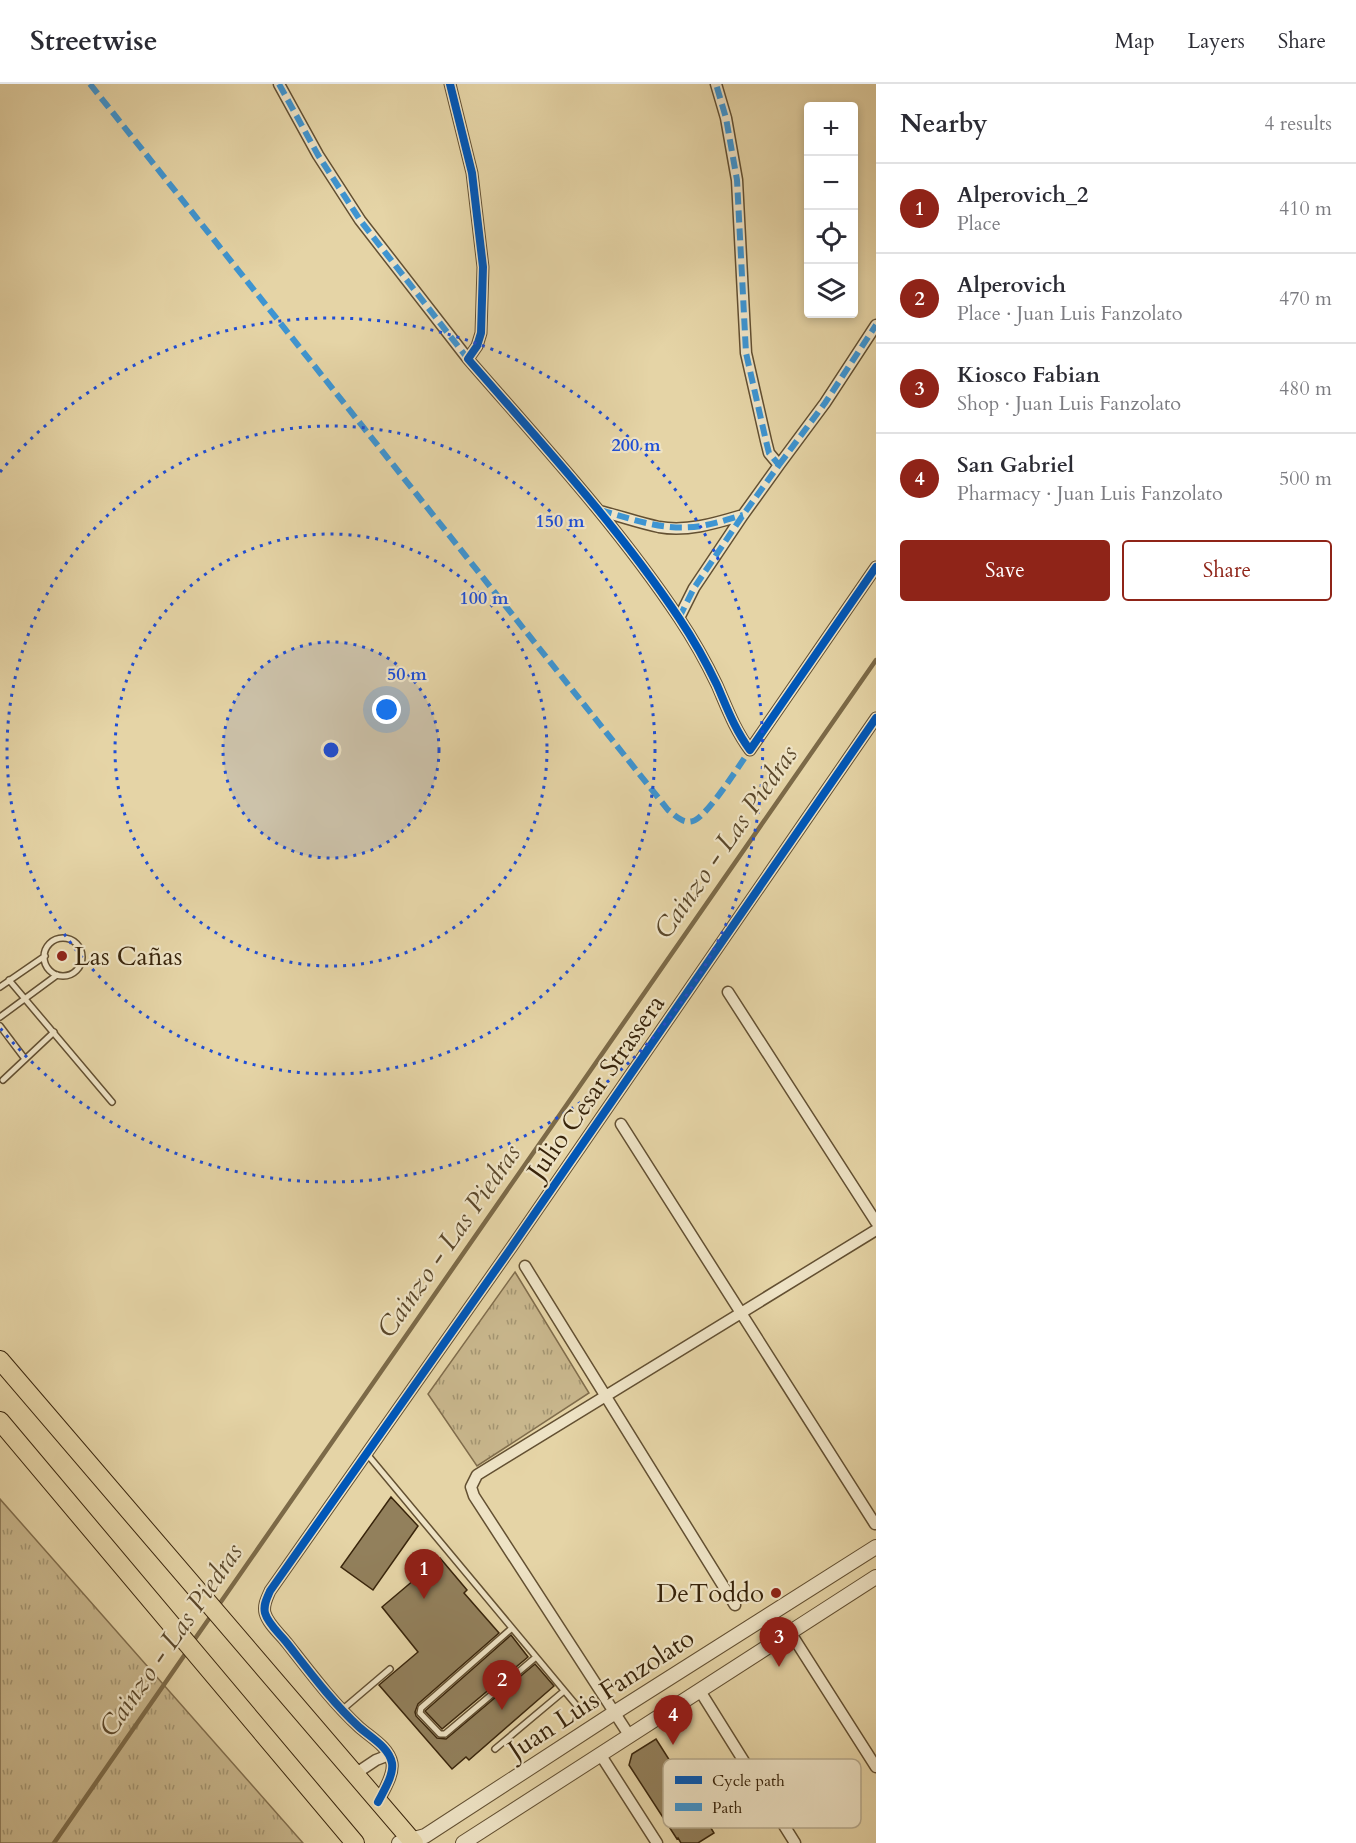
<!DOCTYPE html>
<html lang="en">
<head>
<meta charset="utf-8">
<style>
	body { margin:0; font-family:Cardo,serif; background:#f2f2f3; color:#2b2b33 }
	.controls { position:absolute; right:18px; top:18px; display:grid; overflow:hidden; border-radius:6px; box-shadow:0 3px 9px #0003 }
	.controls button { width:54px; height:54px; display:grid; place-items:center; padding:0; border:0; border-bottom:2px solid #e1e1e2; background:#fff; color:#2b2b33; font:30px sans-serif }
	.you { position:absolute; left:387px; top:626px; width:21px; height:21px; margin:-15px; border:4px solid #fff; border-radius:50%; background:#1a73e8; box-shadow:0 0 0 9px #1a73e833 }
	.badge { display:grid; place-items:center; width:39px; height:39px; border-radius:50%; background:#8f2418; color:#fff; font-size:20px; font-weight:700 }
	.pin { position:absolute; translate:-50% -50px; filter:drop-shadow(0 2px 3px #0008) }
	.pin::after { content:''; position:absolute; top:32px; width:21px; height:18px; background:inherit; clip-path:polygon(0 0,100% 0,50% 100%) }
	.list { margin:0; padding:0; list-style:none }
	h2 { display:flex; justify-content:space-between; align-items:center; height:78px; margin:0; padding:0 24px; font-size:26px }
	h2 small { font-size:20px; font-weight:400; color:#7c7c81 }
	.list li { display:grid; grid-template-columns:39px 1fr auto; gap:18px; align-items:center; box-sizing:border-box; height:90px; padding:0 24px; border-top:2px solid #e1e1e2 }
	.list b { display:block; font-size:22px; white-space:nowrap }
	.list p { margin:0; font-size:20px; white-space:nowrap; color:#7c7c81 }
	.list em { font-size:20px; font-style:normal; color:#7c7c81 }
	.actions { display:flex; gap:12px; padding:18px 24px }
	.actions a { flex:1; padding:14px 0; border:2px solid #8f2418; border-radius:6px; text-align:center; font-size:21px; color:#8f2418 }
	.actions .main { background:#8f2418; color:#fff }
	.icon { flex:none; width:33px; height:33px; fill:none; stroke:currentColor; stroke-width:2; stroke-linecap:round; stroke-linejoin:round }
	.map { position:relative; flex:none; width:876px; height:1759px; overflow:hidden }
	header { display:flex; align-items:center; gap:36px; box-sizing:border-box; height:84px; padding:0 30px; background:#fff; border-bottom:2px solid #e1e1e2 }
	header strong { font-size:28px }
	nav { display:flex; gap:33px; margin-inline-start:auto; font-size:21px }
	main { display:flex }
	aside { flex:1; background:#fff }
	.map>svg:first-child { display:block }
</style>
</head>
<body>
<header>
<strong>Streetwise</strong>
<nav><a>Map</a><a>Layers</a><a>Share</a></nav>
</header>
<main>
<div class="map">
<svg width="876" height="1759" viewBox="0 0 876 1759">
	<defs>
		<pattern id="grass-tufts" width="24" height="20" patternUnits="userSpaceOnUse" patternTransform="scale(1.5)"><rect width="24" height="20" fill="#c8b68c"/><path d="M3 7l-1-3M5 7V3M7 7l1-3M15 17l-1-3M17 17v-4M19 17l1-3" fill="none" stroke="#a39471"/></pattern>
	</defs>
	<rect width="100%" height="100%" fill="#e5d4a6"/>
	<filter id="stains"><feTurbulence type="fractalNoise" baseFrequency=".00333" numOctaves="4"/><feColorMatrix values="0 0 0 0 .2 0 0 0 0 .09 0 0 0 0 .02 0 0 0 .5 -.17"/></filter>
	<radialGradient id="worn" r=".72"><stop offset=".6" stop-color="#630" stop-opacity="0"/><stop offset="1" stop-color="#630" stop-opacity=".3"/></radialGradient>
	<!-- grass -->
	<path fill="url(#grass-tufts)" stroke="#806d4c" stroke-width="1.5" d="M 515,1188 L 589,1309 L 477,1382 L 428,1310 Z
		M 0,1415 L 303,1759 L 0,1759 Z"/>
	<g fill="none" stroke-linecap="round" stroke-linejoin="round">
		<!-- stream -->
		<path stroke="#7c6a48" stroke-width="4.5" d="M 218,1522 L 876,576
			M 192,1559 L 213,1529
			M 54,1759 L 188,1566"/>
	</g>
	<!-- building -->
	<path fill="#92805c" stroke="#38240b" stroke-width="1.5" d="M 391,1413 L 418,1442 L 373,1506 L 341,1483 Z
		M 440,1474 L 467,1506 L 464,1509 L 499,1549 L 418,1620 L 415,1628 L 416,1632 L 437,1654 L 446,1655 L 535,1580 L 554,1602 L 469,1676 L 466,1673 L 452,1685 L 379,1601 L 418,1568 L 382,1523 Z
		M 511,1551 L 528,1573 L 442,1645 L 425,1627 Z
		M 656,1655 L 675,1685 L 683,1680 L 692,1693 L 683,1698 L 714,1749 L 698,1759 L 681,1759 L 678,1754 L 677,1755 L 629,1681 L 632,1670 Z"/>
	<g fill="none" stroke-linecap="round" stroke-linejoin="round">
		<defs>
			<path id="service" d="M44 873a19 19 0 1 1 38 0a19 19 0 1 1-38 0Z
				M 9,896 L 112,1018
				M 0,903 L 45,872
				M 0,933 L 57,891
				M 0,942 L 25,975
				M 3,996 L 54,948
				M 367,1370 L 577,1622
				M 512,1544 L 421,1624 L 420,1629 L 440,1650 L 445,1650 L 536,1573
				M 343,1625 L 390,1585
				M 495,1665 L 564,1607"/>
			<path id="minor" d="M 279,0 L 318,71 L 360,136 L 468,275
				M 450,0 L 472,89 L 483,183 L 481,249 L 477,262 L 468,275 C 541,359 617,441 679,534 C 693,555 706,578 717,601 C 727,624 735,646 750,666 L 876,483
				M 779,381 L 825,319 L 876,241
				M 600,427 C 620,432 639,439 659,443 C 688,448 716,439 743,431
				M 679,534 L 694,504 L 743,431 L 779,381 L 769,369 L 766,357 L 746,269 L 737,96 L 726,34 L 716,0
				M 728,908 L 876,1138
				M 621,1040 L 875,1440
				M 525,1182 L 735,1521
				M 790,1548 L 876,1683
				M 700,1607 L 795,1759
				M 629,1651 L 474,1412 L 471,1403 L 477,1391 L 876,1146
				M 600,1670 L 657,1759
				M 355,1690 L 376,1676 L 389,1671
				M 378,1718 C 383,1708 394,1691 392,1679 C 389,1663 370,1653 359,1643 C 332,1618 309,1587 287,1559 C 280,1550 268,1540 265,1529 C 263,1521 267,1514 270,1507 L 511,1164 L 876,634"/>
			<path id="tertiary" d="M 399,1759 L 425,1752 L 614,1629 L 876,1463
				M 463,1759 L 876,1493"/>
			<path id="primary" d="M 0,1276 L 414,1759
				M 0,1337 L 355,1759"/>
		</defs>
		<!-- service casing -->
		<use href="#service" stroke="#635032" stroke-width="8"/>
		<!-- minor casing -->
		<use href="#minor" stroke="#635032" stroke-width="13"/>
		<!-- tertiary casing -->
		<use href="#tertiary" stroke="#635032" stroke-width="16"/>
		<!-- primary casing -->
		<use href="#primary" stroke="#38240b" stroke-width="20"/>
		<!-- service -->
		<use href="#service" stroke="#eee3c5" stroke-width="5"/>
		<!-- minor -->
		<use href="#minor" stroke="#eee3c5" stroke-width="10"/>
		<!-- tertiary -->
		<use href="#tertiary" stroke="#eee3c5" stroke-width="14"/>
		<!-- primary -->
		<use href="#primary" stroke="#e5d4a6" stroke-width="18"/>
		<!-- quiet -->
		<path stroke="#3e95d2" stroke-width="6" stroke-dasharray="12 6" stroke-linecap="butt" d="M 90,0 L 668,726 C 676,732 683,740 693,737 C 707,733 740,680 750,666 L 747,663
			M 279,0 L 318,71 L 360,136 L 468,275
			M 779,381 L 825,319 L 876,241
			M 600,426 C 635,436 669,449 706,441 C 718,439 731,434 743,431
			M 679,534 L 694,504 L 743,431 L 779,381 L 769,369 L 766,357 L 746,269 L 737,96 L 726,34 L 716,0"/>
		<defs>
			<path id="cycleway" d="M 450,0 L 472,89 L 483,183 L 481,249 L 477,262 L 468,275 C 541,359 617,441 679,534 C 693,555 706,578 717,601 C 727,624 735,646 750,666 L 876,483
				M 378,1718 C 383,1708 394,1691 392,1679 C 389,1663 370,1653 359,1643 C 332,1618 309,1587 287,1559 C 280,1550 268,1540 265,1529 C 263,1521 267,1514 270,1507 L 511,1164 L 876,634"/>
		</defs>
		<!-- cycleway casing -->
		<use href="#cycleway" stroke="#eee3c5" stroke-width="11"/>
		<!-- cycleway -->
		<use href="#cycleway" stroke="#0057b8" stroke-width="8"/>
	</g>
	<!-- distance rings -->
	<circle cx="331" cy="666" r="108" fill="#1d4ed8" fill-opacity=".12"/>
	<g fill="none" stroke="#1d4ed8" stroke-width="3" stroke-dasharray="3 6">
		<circle cx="331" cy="666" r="108"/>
		<circle cx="331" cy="666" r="216"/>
		<circle cx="331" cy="666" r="324"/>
		<path d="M0 388A432 432 0 1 1 0 944"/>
	</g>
	<!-- markers -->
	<g fill="#8f2418" stroke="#eee3c5" stroke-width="2">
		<circle cx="62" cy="872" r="6"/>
		<circle cx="776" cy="1509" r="6"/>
	</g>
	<g text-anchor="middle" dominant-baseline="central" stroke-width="4.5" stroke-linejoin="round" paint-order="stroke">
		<!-- poi labels -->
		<g font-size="26" fill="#38240b" stroke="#eee3c5" text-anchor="start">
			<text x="74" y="872">Las Cañas</text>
			<text x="764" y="1509" text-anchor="end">DeToddo</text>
		</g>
		<!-- street labels -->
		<g font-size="26" fill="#38240b" stroke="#eee3c5">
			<text transform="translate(596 1003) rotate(-55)">Julio Cesar Strassera</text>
			<text transform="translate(601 1610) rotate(-33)">Juan Luis Fanzolato</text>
		</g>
		<!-- water labels -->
		<g font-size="27" font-style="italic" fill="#5a472a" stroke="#eee3c5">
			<text transform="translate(726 758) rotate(-55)">Cainzo - Las Piedras</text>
			<text transform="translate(449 1157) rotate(-55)">Cainzo - Las Piedras</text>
			<text transform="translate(171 1556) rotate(-55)">Cainzo - Las Piedras</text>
		</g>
	</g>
	<!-- legend -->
	<rect x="663" y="1675" width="198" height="69" rx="9" fill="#eee3c5" stroke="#b7aa8d" stroke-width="1.5"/>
	<rect x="675" y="1692" width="27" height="8" fill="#0057b8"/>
	<rect x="675" y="1719" width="27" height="8" fill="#3e95d2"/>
	<g font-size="16" fill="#38240b">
		<text x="712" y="1702">Cycle path</text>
		<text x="712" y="1729">Path</text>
	</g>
	<circle cx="331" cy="666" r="9" fill="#1d4ed8" stroke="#eee3c5" stroke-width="3"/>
	<g font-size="18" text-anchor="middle" font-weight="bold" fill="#1d4ed8" stroke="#eee3c5" stroke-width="4.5" stroke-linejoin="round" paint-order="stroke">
		<text x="636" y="367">200 m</text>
		<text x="560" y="443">150 m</text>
		<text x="484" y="520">100 m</text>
		<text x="407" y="596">50 m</text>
	</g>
	<rect width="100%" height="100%" filter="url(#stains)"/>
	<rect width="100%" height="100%" fill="url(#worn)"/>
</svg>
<div class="controls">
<button>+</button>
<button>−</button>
<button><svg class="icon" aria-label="locate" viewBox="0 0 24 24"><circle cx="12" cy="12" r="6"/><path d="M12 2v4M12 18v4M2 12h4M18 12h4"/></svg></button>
<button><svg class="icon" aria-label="layers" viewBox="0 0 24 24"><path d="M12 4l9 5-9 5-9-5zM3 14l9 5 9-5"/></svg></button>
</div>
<div class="you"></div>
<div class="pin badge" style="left:424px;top:1515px">1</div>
<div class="pin badge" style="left:502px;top:1626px">2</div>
<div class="pin badge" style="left:779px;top:1583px">3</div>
<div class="pin badge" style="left:673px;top:1661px">4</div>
</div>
<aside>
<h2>Nearby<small>4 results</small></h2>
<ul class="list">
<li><span class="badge">1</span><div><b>Alperovich_2</b><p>Place</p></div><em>410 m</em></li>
<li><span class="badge">2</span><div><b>Alperovich</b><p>Place · Juan Luis Fanzolato</p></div><em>470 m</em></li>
<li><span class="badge">3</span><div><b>Kiosco Fabian</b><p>Shop · Juan Luis Fanzolato</p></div><em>480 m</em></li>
<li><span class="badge">4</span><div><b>San Gabriel</b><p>Pharmacy · Juan Luis Fanzolato</p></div><em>500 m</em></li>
</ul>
<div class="actions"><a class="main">Save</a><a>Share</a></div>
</aside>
</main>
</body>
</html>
